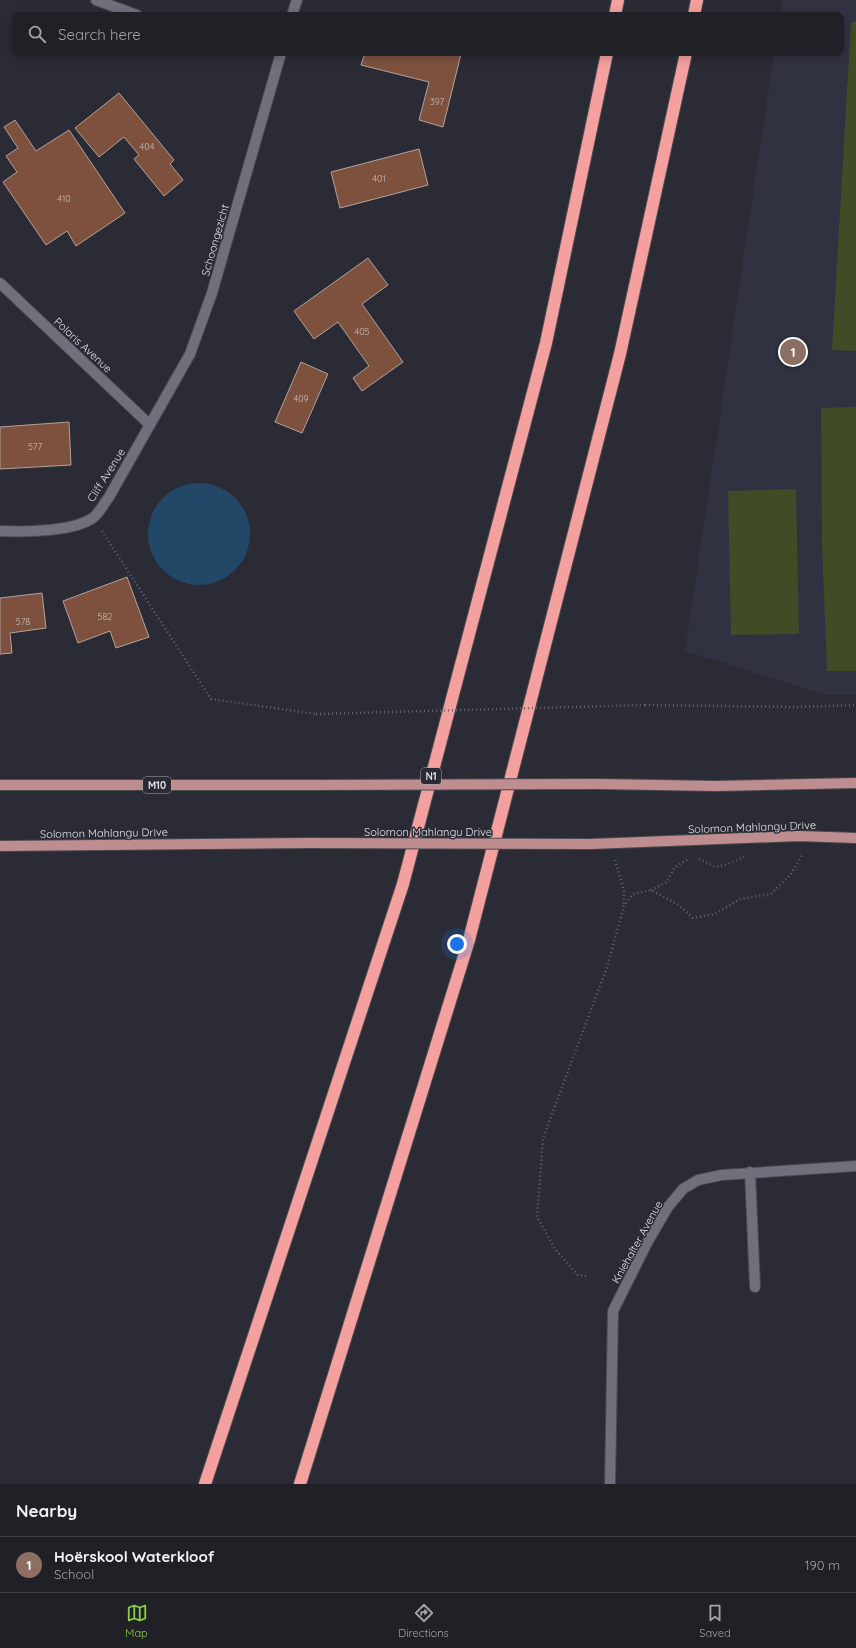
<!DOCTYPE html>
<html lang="en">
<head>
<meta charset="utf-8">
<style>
	body { margin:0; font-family:Quicksand,sans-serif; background:#28282f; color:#f1f3f6 }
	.you { position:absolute; left:457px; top:944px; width:14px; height:14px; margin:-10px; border:3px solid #fff; border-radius:50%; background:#1a73e8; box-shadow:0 0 0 6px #1a73e833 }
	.badge { display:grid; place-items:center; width:26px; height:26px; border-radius:50%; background:#8ace47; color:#fff; font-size:13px; font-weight:700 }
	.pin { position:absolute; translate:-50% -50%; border:2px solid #fff; box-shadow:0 1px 4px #0006 }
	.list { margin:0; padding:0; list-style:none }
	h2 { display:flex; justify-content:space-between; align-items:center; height:52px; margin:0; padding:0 16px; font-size:17px }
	h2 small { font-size:13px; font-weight:400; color:#a2a3a7 }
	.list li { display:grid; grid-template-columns:26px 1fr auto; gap:12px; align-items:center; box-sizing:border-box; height:56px; padding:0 16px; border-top:1px solid #3d3e44 }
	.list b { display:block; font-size:15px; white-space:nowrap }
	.list p { margin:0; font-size:13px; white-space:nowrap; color:#a2a3a7 }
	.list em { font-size:13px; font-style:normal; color:#a2a3a7 }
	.icon { flex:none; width:22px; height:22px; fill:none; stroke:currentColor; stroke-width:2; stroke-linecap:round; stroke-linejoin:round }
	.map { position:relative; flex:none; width:856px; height:1484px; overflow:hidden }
	.search { position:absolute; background:#202027; box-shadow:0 2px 10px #0003; left:12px; right:12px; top:12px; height:44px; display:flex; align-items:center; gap:10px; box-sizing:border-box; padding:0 14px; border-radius:8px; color:#a2a3a7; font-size:15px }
	.sheet { height:108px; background:#202027 }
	nav { display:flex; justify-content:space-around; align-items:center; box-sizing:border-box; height:56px; border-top:1px solid #3d3e44; background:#202027; font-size:11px; color:#a2a3a7 }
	nav a { display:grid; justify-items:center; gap:2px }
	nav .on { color:#8ace47 }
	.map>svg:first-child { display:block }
</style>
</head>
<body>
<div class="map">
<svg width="856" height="1484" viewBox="0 0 856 1484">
	<rect width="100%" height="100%" fill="#2a2b34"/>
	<!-- built -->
	<path fill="#313241" d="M 782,0 L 856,0 L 856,695 L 826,695 L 685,651 L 774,53 L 841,53 L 841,15 L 780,15 Z"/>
	<!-- green -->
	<path fill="#414b25" d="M 851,22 L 856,22 L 856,351 L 832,350 Z
		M 856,407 L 856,671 L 827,671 L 822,544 L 821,408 Z
		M 796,489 L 799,634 L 731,635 L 728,491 Z"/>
	<!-- water -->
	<path fill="#224767" d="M148 534a51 51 0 1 1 102 0a51 51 0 1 1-102 0Z"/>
	<!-- building -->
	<path fill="#7e513e" stroke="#b1a49f" d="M 365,53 L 461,54 L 443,127 L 419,120 L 429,82 L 361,65 Z
		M 119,93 L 174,160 L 170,164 L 183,180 L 164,196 L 134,159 L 139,155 L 124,137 L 99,157 L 75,128 Z
		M 15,120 L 36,151 L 69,130 L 125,213 L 76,246 L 67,231 L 46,245 L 3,182 L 17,172 L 6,156 L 18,148 L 4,127 Z
		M 419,149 L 428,185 L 340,208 L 331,172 Z
		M 368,258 L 388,285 L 362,304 L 403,362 L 362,391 L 353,378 L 369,366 L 338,322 L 314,339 L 294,311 Z
		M 301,362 L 328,374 L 302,433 L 275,422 Z
		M 69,422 L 71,465 L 0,469 L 0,427 Z
		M 127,577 L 149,637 L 116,648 L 110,631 L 78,643 L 63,601 Z
		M 42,593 L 46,628 L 10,633 L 12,653 L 0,654 L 0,598 Z"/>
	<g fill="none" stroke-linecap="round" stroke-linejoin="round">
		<defs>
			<path id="minor" d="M 96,0 L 137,15
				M 292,15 L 297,0
				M 0,283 L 150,425
				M 0,531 C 24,532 75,532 94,517 C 100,512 104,503 109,497 L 190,354 L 212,293 L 281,53
				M 750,1172 L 755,1287
				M 610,1484 L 613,1311 L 647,1243 L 668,1207 L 683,1189 L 698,1180 L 722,1175 L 856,1166"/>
			<path id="major" d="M 598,784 L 716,786 L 856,783
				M 0,785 L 315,785
				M 591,844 L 799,836 L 856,838
				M 0,846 L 311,843"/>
			<path id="highway" d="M 615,15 L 618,0
				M 694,15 L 697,0
				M 205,1484 L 403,884 L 546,343 L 607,53
				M 300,1484 L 469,940 L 620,354 L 686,53"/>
		</defs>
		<!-- minor casing -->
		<use href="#minor" stroke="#494950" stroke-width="12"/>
		<!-- major casing -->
		<use href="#major" stroke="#494950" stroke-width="12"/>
		<!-- highway casing -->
		<use href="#highway" stroke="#494950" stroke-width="14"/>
		<!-- path -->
		<path stroke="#63636b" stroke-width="2.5" stroke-dasharray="1 3" stroke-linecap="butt" d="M 102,531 L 211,699 L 316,714
			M 645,705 L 797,707 L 856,705
			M 699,859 L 716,867 L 728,864 L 744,857
			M 615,860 L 624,891 L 624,905
			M 651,890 L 667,882 L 674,868 L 688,859
			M 586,1276 L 578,1275 L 555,1249 L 537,1217 L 543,1138 L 607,967 L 624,906 L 633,894 L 651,890 L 677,904 L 693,918 L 715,914 L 740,899 L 771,894 L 791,874 L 802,855"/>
		<!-- minor -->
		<use href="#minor" stroke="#6f707b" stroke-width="10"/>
		<!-- major -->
		<use href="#major" stroke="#be8d90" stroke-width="10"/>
		<!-- highway -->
		<use href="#highway" stroke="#f3a09e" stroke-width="12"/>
		<defs>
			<path id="major-bridge" d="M 315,785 L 598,784
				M 311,843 L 591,844"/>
		</defs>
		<!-- major-bridge casing -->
		<use href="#major-bridge" stroke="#494950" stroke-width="12" stroke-linecap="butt"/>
		<!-- path-bridge -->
		<path stroke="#63636b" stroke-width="2.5" stroke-dasharray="1 3" stroke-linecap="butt" d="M 316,714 L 645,705"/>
		<!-- major-bridge -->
		<use href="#major-bridge" stroke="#be8d90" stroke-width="10"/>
	</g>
	<g text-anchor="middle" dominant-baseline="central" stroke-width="3" stroke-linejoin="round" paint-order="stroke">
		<!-- number labels -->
		<g font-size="9" fill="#c8bdbd">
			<text x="437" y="101">397</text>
			<text x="147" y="146">404</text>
			<text x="379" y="178">401</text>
			<text x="64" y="198">410</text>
			<text x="362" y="331">405</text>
			<text x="301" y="398">409</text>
			<text x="35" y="446">577</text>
			<text x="105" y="616">582</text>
			<text x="23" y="621">578</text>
		</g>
		<!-- shield labels -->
		<g fill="#2a2b34" stroke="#aaaab1" stroke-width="1">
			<rect x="421" y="768" width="20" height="16" rx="3"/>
			<rect x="143" y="777" width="28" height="16" rx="3"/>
		</g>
		<g font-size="10" font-weight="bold" fill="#e1e1e7">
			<text x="431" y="776">N1</text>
			<text x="157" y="785">M10</text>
		</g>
		<!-- street labels -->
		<g font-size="11" fill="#e1e1e7" stroke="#2a2b34">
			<text transform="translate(215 240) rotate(-74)">Schoongezicht</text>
			<text transform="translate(83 345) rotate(43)">Polaris Avenue</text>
			<text transform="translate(106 475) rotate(-58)">Cliff Avenue</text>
			<text transform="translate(752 827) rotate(-2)">Solomon Mahlangu Drive</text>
			<text x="428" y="832">Solomon Mahlangu Drive</text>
			<text transform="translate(104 833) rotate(-1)">Solomon Mahlangu Drive</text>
			<text transform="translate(637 1242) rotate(-61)">Kniehalter Avenue</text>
		</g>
	</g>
</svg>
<div class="you"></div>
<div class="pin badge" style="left:793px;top:352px;background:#8d6e63">1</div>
<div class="search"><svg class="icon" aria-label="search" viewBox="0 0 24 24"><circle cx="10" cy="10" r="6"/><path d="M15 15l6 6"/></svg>Search here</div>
</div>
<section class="sheet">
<h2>Nearby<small></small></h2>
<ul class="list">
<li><span class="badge" style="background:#8d6e63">1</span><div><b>Hoërskool Waterkloof</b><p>School</p></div><em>190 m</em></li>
</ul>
</section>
<nav>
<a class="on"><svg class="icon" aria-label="map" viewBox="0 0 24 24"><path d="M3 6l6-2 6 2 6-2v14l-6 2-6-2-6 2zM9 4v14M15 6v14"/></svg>Map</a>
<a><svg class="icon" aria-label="directions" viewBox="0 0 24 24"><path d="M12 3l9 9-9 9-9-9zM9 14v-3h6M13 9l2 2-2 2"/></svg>Directions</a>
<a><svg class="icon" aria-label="saved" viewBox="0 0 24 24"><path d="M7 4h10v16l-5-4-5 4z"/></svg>Saved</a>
</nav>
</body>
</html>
